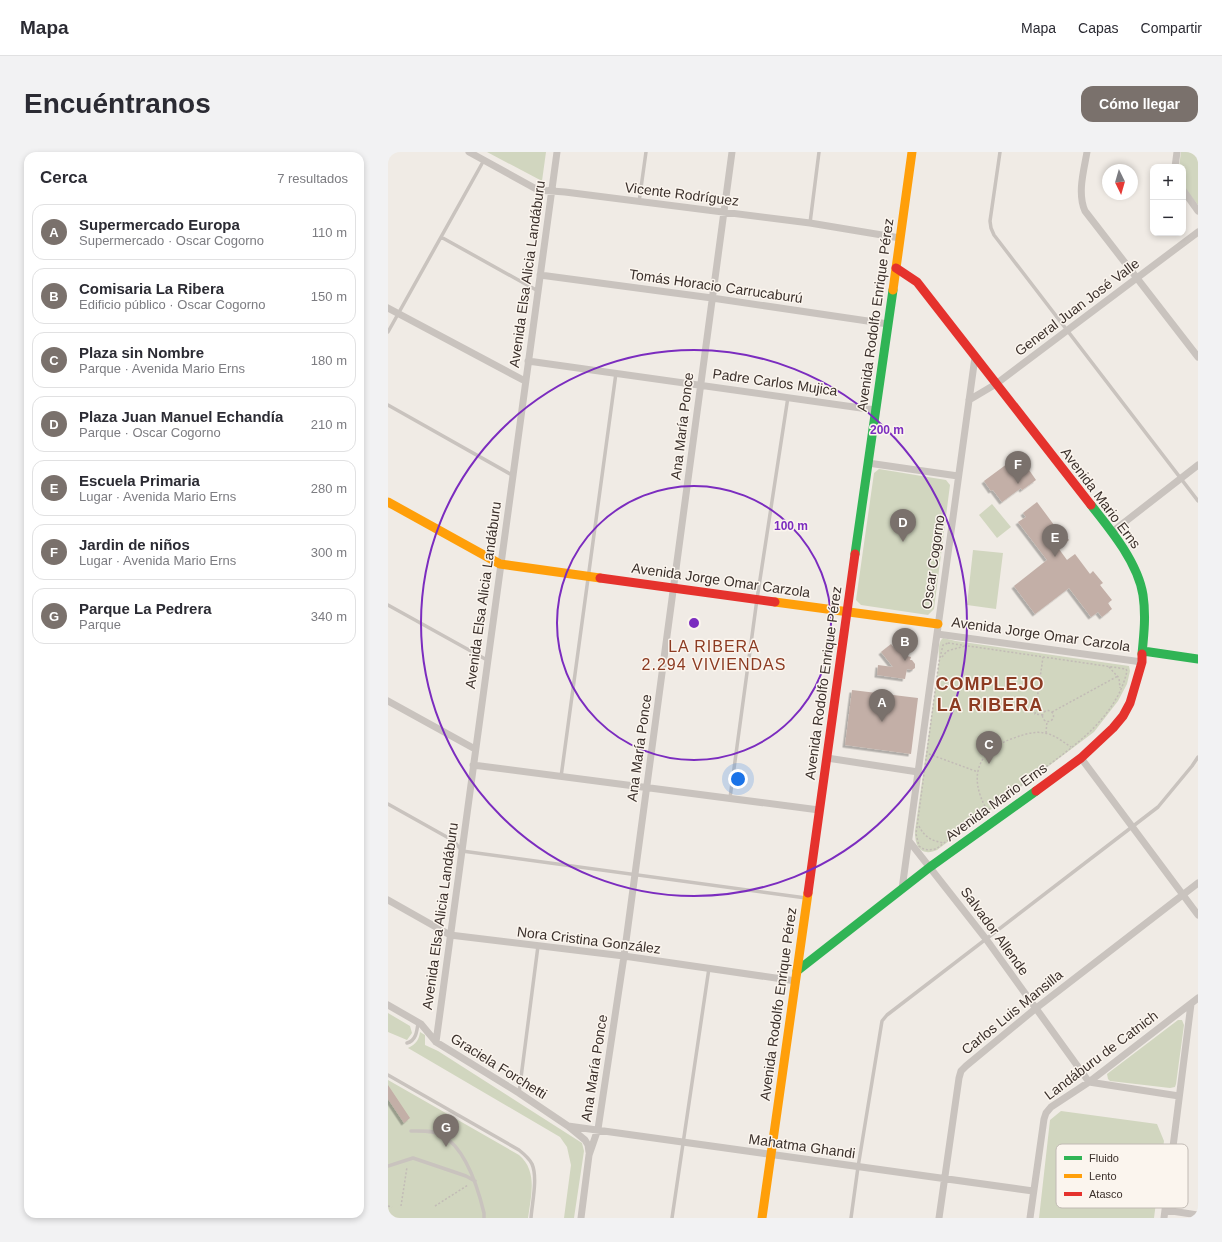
<!DOCTYPE html>
<html lang="es">
<head>
<meta charset="utf-8">
<style>
	body { margin:0; font-family:Arial,sans-serif; background:#f2f2f3; color:#2b2b33 }
	.controls { position:absolute; right:12px; top:12px; display:grid; overflow:hidden; border-radius:8px; box-shadow:0 2px 6px #0003 }
	.controls button { width:36px; height:36px; display:grid; place-items:center; padding:0; border:0; border-bottom:1px solid #e1e1e2; background:#fff; color:#2b2b33; font:20px sans-serif }
	.compass { position:absolute; left:714px; top:12px; width:36px; height:36px; border-radius:50%; background:#fff; box-shadow:0 2px 6px #0003; rotate:175deg }
	.you { position:absolute; left:350px; top:627px; width:14px; height:14px; margin:-10px; border:3px solid #fff; border-radius:50%; background:#1a73e8; box-shadow:0 0 0 6px #1a73e833 }
	.badge { display:grid; place-items:center; width:26px; height:26px; border-radius:50%; background:#7a716c; color:#fff; font-size:13px; font-weight:700 }
	.pin { position:absolute; translate:-50% -33px; filter:drop-shadow(0 1px 2px #0008) }
	.pin::after { content:''; position:absolute; top:21px; width:14px; height:12px; background:inherit; clip-path:polygon(0 0,100% 0,50% 100%) }
	.list { margin:0; padding:0; list-style:none }
	h2 { display:flex; justify-content:space-between; align-items:center; height:52px; margin:0; padding:0 16px; font-size:17px }
	h2 small { font-size:13px; font-weight:400; color:#7c7c81 }
	.list li { display:grid; grid-template-columns:26px 1fr auto; gap:12px; align-items:center; box-sizing:border-box; height:56px; margin:0 8px 8px; padding:0 8px; border:1px solid #e1e1e2; border-radius:12px }
	.list b { display:block; font-size:15px; white-space:nowrap }
	.list p { margin:0; font-size:13px; white-space:nowrap; color:#7c7c81 }
	.list em { font-size:13px; font-style:normal; color:#7c7c81 }
	.map { position:relative; flex:none; width:810px; height:1066px; overflow:hidden; border-radius:12px }
	header { display:flex; align-items:center; gap:24px; box-sizing:border-box; height:56px; padding:0 20px; background:#fff; border-bottom:1px solid #e1e1e2 }
	header strong { font-size:19px }
	nav { display:flex; gap:22px; margin-inline-start:auto; font-size:14px }
	.intro { display:flex; align-items:center; justify-content:space-between; box-sizing:border-box; height:96px; padding:0 24px }
	h1 { margin:0; font-size:28px }
	.button { padding:10px 18px; border-radius:12px; background:#7a716c; color:#fff; font-size:14px; font-weight:700 }
	main { display:flex; gap:24px; padding:0 24px }
	aside { flex:1; background:#fff; border-radius:12px; box-shadow:0 2px 6px #0003 }
	.map>svg:first-child { display:block }
</style>
</head>
<body>
<header>
<strong>Mapa</strong>
<nav><a>Mapa</a><a>Capas</a><a>Compartir</a></nav>
</header>
<div class="intro"><h1>Encuéntranos</h1><a class="button">Cómo llegar</a></div>
<main>
<aside>
<h2>Cerca<small>7 resultados</small></h2>
<ul class="list">
<li><span class="badge">A</span><div><b>Supermercado Europa</b><p>Supermercado · Oscar Cogorno</p></div><em>110 m</em></li>
<li><span class="badge">B</span><div><b>Comisaria La Ribera</b><p>Edificio público · Oscar Cogorno</p></div><em>150 m</em></li>
<li><span class="badge">C</span><div><b>Plaza sin Nombre</b><p>Parque · Avenida Mario Erns</p></div><em>180 m</em></li>
<li><span class="badge">D</span><div><b>Plaza Juan Manuel Echandía</b><p>Parque · Oscar Cogorno</p></div><em>210 m</em></li>
<li><span class="badge">E</span><div><b>Escuela Primaria</b><p>Lugar · Avenida Mario Erns</p></div><em>280 m</em></li>
<li><span class="badge">F</span><div><b>Jardin de niños</b><p>Lugar · Avenida Mario Erns</p></div><em>300 m</em></li>
<li><span class="badge">G</span><div><b>Parque La Pedrera</b><p>Parque</p></div><em>340 m</em></li>
</ul>
</aside>
<div class="map">
<svg width="810" height="1066" viewBox="0 0 810 1066">
	<defs>
		<filter id="shadow"><feDropShadow dx="-2.5" dy="2.5" stdDeviation="0" flood-color="#0004"/></filter>
	</defs>
	<rect width="100%" height="100%" fill="#f0ebe5"/>
	<!-- green -->
	<path fill="#d1d6bf" d="M 99,0 L 158,0 L 154,29 Z
		M 793,0 L 810,0 L 810,53 L 795,34 L 795,15 L 791,15 Z
		M 491,317 L 558,328 L 562,333 L 546,457 L 540,463 L 473,453 L 468,448 L 486,321 Z
		M 604,352 L 623,375 L 609,386 L 591,363 Z
		M 585,398 L 615,401 L 608,457 L 579,453 Z
		M 555,486 L 568,489 L 741,514 L 742,519 L 739,532 L 730,549 L 706,580 L 549,698 C 546,699 541,701 539,700 C 528,699 527,687 527,679 L 551,510 C 551,502 549,491 555,486 Z
		M 0,861 L 22,874 L 24,881 L 19,888 L 0,880 Z
		M 790,868 L 794,868 L 796,873 L 788,932 L 787,935 L 782,936 L 722,929 L 720,927 L 719,922 Z
		M 32,880 L 37,883 L 37,893 L 50,899 L 194,991 L 196,999 L 186,1066 L 176,1066 L 183,1013 L 179,995 L 172,985 L 20,896 C 28,892 31,888 32,880 Z
		M 0,928 L 131,1003 C 150,1019 143,1044 140,1066 L 0,1066 Z
		M 673,959 L 769,972 L 776,989 L 766,1066 L 651,1066 L 662,968 Z"/>
	<!-- building -->
	<path fill="#c3afa7" filter="url(#shadow)" d="M 623,309 L 632,320 L 639,315 L 648,328 L 634,338 L 633,336 L 614,350 L 605,338 L 603,339 L 596,329 Z
		M 649,350 L 669,377 L 671,375 L 681,388 L 671,397 L 679,408 L 687,402 L 702,422 L 705,419 L 715,431 L 712,433 L 724,448 L 720,451 L 724,457 L 714,465 L 710,460 L 703,465 L 681,436 L 647,462 L 626,434 L 659,408 L 630,370 L 638,365 L 635,361 Z
		M 503,492 L 508,498 L 517,499 L 519,504 L 523,505 L 522,508 L 524,508 L 527,512 L 527,516 L 524,518 L 519,517 L 517,527 L 489,523 L 490,513 L 505,515 L 493,500 Z
		M 464,538 L 530,546 L 523,602 L 457,593 Z
		M 0,933 L 22,966 L 16,971 L 0,947 Z"/>
	<g fill="none" stroke-linecap="round" stroke-linejoin="round">
		<!-- path -->
		<path stroke="#c2bbb6" stroke-width="1.5" stroke-dasharray="2 2" stroke-linecap="butt" d="M 560,491 L 738,517 L 739,519 C 727,572 674,602 633,633 C 605,654 576,676 548,697 C 541,698 537,699 531,694 L 528,682 L 551,510 L 555,493 Z
			M 554,505 L 559,499 L 577,494
			M 721,515 L 731,526 L 732,536
			M654.5 564a5.5 5.5 0 1 1 11 0a5.5 5.5 0 1 1-11 0Z
			M 664,560 L 730,524
			M 655,563 L 647,562 L 655,505
			M 658,581 L 659,569
			M 541,602 L 590,620
			M 599,658 C 579,623 590,597 629,585 C 637,582 648,579 656,581 C 666,582 675,590 683,595
			M 531,674 C 536,685 544,689 556,691
			M 0,1054 L 4,1055
			M 13,1054 L 19,1015
			M 47,1054 L 80,1033"/>
		<!-- lane -->
		<path stroke="#c9c3be" stroke-width="3.5" d="M 612,0 L 602,69 L 603,76 L 606,83 L 810,349
			M 251,50 L 258,0
			M 422,71 L 431,0
			M 53,85 L 150,139
			M 0,180 L 96,8
			M 0,253 L 124,323
			M 0,453 L 99,508
			M 173,625 L 228,221
			M 342,646 L 369,447 L 400,245
			M 0,652 L 66,689 L 74,699 L 418,746
			M 19,891 C 28,889 29,879 30,871
			M 0,923 L 131,998 C 136,1002 141,1006 144,1012 C 150,1026 144,1051 143,1066
			M 131,941 L 150,794
			M 23,979 C 33,979 45,978 54,983 C 78,997 90,1036 96,1061 L 96,1066
			M 0,1014 L 25,1006 L 78,1024 L 87,1029
			M 284,1066 L 321,816
			M 463,1066 L 470,1015 L 494,869 L 499,863 L 770,655 L 804,614 L 810,605"/>
		<!-- street -->
		<path stroke="#c9c3be" stroke-width="7" d="M 81,0 L 150,38 L 177,40 L 422,71 L 512,86
			M 699,0 C 696,18 689,41 697,59 L 810,205
			M 0,1 L 1,0
			M 787,15 L 789,0
			M 795,38 L 810,59
			M 152,123 L 324,146 L 500,172
			M 0,156 L 137,229
			M 140,209 L 487,258
			M 581,248 L 608,232 L 810,80
			M 480,311 L 570,324
			M 724,380 L 810,313
			M 549,482 L 754,510
			M 0,549 L 87,597
			M 439,606 L 530,620
			M 693,606 L 810,763
			M 85,613 L 431,658
			M 521,689 L 598,787 L 701,930 L 791,944
			M 514,737 L 587,205
			M 0,748 L 62,783 L 236,804 L 408,829
			M 0,853 L 33,872 L 48,890 L 131,941 L 180,974 L 197,988 L 200,993 L 201,1000
			M 48,890 L 169,0
			M 180,974 L 645,1039
			M 777,1058 L 810,1063
			M 193,1066 L 201,1003 L 210,977 L 236,804 L 344,0
			M 551,1066 L 571,926 L 573,919 L 578,914 L 647,857 L 810,731
			M 642,1066 L 656,967 L 658,961 L 663,955 L 701,930 L 810,846
			M 776,1066 L 803,852"/>
		<!-- fast -->
		<path stroke="#30b455" stroke-width="9" d="M 703,353 C 723,378 750,411 755,443 C 758,463 756,482 754,502
			M 467,402 L 505,138
			M 755,499 L 810,507
			M 409,819 L 542,715 L 648,639"/>
		<!-- slow -->
		<path stroke="#ff9f0a" stroke-width="9" d="M 505,138 L 524,0
			M 0,350 L 112,412 L 212,426
			M 387,450 L 550,472
			M 374,1066 L 420,741"/>
		<!-- jam -->
		<path stroke="#e5322d" stroke-width="9" d="M 508,116 L 529,130 L 703,353
			M 212,426 L 387,450
			M 648,639 L 693,606 L 725,576 L 735,564 L 742,551 L 754,510 L 754,502
			M 420,741 L 467,402"/>
	</g>
	<!-- distance rings -->
	<g fill="none" stroke="#7b2cbf" stroke-width="2">
		<circle cx="306" cy="471" r="137"/>
		<circle cx="306" cy="471" r="273"/>
	</g>
	<g text-anchor="middle" dominant-baseline="central" stroke-width="3" stroke-linejoin="round" paint-order="stroke">
		<!-- street labels -->
		<g font-size="14" fill="#3b302b" stroke="#fbf5ee">
			<text transform="translate(294 42) rotate(7)">Vicente Rodríguez</text>
			<text transform="translate(139 122) rotate(-82)">Avenida Elsa Alicia Landáburu</text>
			<text transform="translate(328 134) rotate(8)">Tomás Horacio Carrucaburú</text>
			<text transform="translate(689 155) rotate(-37)">General Juan José Valle</text>
			<text transform="translate(487 163) rotate(-82)">Avenida Rodolfo Enrique Pérez</text>
			<text transform="translate(387 230) rotate(8)">Padre Carlos Mujica</text>
			<text transform="translate(294 274) rotate(-83)">Ana María Ponce</text>
			<text transform="translate(713 346) rotate(53)">Avenida Mario Erns</text>
			<text transform="translate(545 410) rotate(-82)">Oscar Cogorno</text>
			<text transform="translate(333 428) rotate(8)">Avenida Jorge Omar Carzola</text>
			<text transform="translate(95 443) rotate(-82)">Avenida Elsa Alicia Landáburu</text>
			<text transform="translate(653 482) rotate(8)">Avenida Jorge Omar Carzola</text>
			<text transform="translate(435 531) rotate(-82)">Avenida Rodolfo Enrique Pérez</text>
			<text transform="translate(251 596) rotate(-82)">Ana María Ponce</text>
			<text transform="translate(608 650) rotate(-36)">Avenida Mario Erns</text>
			<text transform="translate(52 764) rotate(-82)">Avenida Elsa Alicia Landáburu</text>
			<text transform="translate(607 779) rotate(54)">Salvador Allende</text>
			<text transform="translate(201 788) rotate(7)">Nora Cristina González</text>
			<text transform="translate(390 852) rotate(-82)">Avenida Rodolfo Enrique Pérez</text>
			<text transform="translate(624 860) rotate(-39)">Carlos Luis Mansilla</text>
			<text transform="translate(713 903) rotate(-37)">Landáburu de Catnich</text>
			<text transform="translate(111 914) rotate(32)">Graciela Forchetti</text>
			<text transform="translate(206 916) rotate(-81)">Ana María Ponce</text>
			<text transform="translate(414 994) rotate(8)">Mahatma Ghandi</text>
		</g>
		<!-- quarter labels -->
		<g font-size="16" letter-spacing="1" fill="#8c3b22" stroke="#fbf5ee">
			<text x="326" y="494">LA RIBERA<tspan x="326" dy="18">2.294 VIVIENDAS</tspan></text>
		</g>
		<!-- district labels -->
		<g font-size="18" font-weight="bold" letter-spacing="1" fill="#8c3b22" stroke="#fbf5ee">
			<text x="602" y="532">COMPLEJO<tspan x="602" dy="21">LA RIBERA</tspan></text>
		</g>
	</g>
	<!-- legend -->
	<rect x="668" y="992" width="132" height="64" rx="6" fill="#fbf5ee" stroke="#c1bab4" stroke-width="1"/>
	<rect x="676" y="1004" width="18" height="4" fill="#30b455"/>
	<rect x="676" y="1022" width="18" height="4" fill="#ff9f0a"/>
	<rect x="676" y="1040" width="18" height="4" fill="#e5322d"/>
	<g font-size="11" fill="#3b302b">
		<text x="701" y="1010">Fluido</text>
		<text x="701" y="1028">Lento</text>
		<text x="701" y="1046">Atasco</text>
	</g>
	<circle cx="306" cy="471" r="6" fill="#7b2cbf" stroke="#fbf5ee" stroke-width="2"/>
	<g font-size="12" text-anchor="middle" font-weight="bold" fill="#7b2cbf" stroke="#fbf5ee" stroke-width="3" stroke-linejoin="round" paint-order="stroke">
		<text x="499" y="282">200 m</text>
		<text x="403" y="378">100 m</text>
	</g>
</svg>
<div class="controls">
<button>+</button>
<button>−</button>
</div>
<svg class="compass" viewBox="-18 -18 36 36"><path d="M0-13l5 13h-10z" fill="#e53935"/><path d="M0 13l5-13h-10z" fill="#7c7c81"/></svg>
<div class="you"></div>
<div class="pin badge" style="left:494px;top:570px">A</div>
<div class="pin badge" style="left:517px;top:509px">B</div>
<div class="pin badge" style="left:601px;top:612px">C</div>
<div class="pin badge" style="left:515px;top:390px">D</div>
<div class="pin badge" style="left:667px;top:405px">E</div>
<div class="pin badge" style="left:630px;top:332px">F</div>
<div class="pin badge" style="left:58px;top:995px">G</div>
</div>
</main>
</body>
</html>
